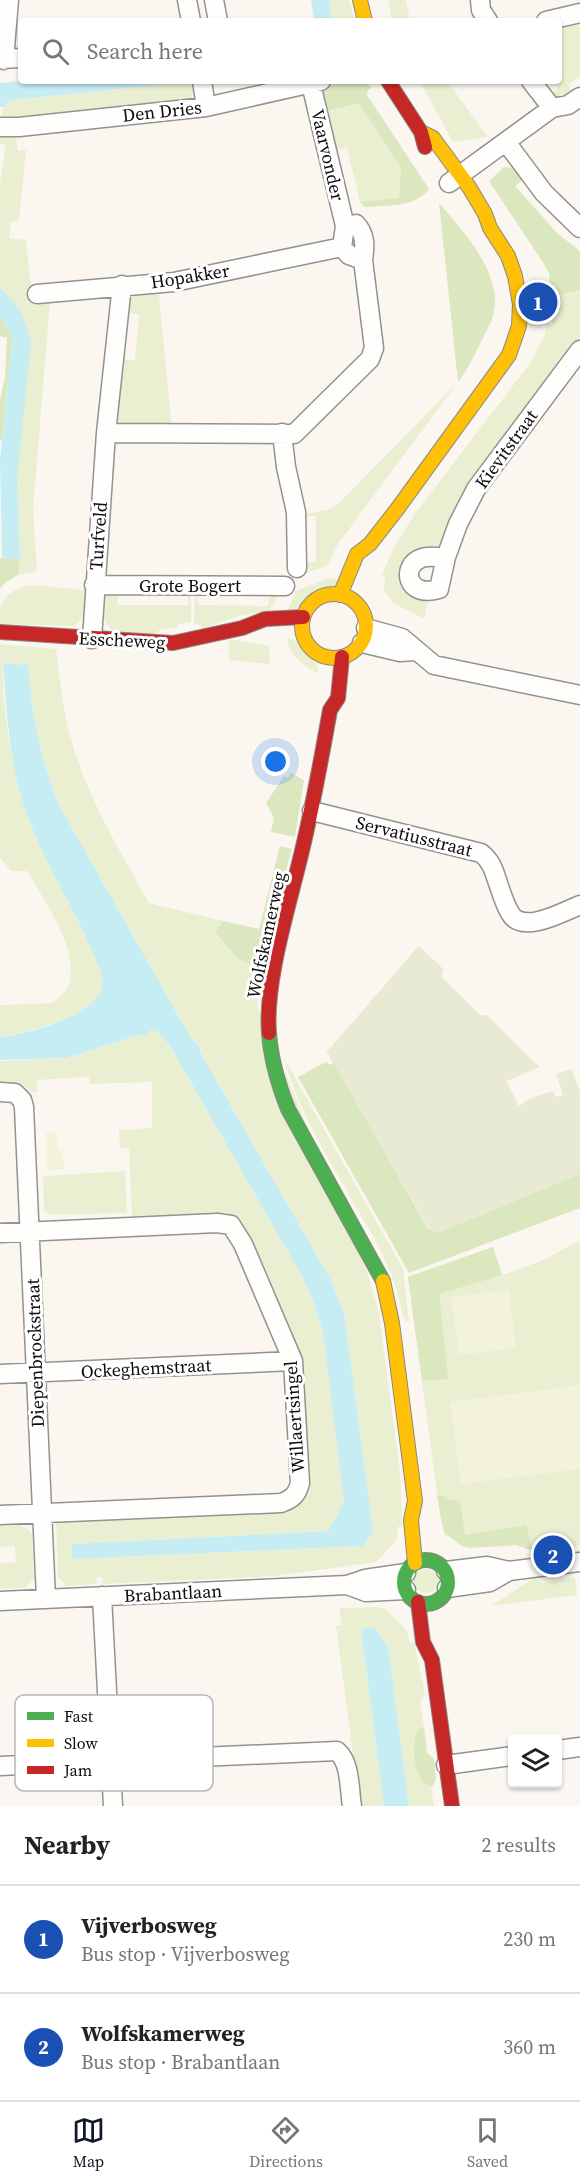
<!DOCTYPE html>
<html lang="en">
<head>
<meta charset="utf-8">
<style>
	body { margin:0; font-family:"Source Serif 4",serif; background:#f6f6f6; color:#222 }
	.controls { position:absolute; right:18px; bottom:18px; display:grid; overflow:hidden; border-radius:6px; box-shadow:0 2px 4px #0004 }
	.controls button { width:54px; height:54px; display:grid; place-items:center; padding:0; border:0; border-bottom:2px solid #e0e0e0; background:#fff; color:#222; font:30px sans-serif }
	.you { position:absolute; left:276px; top:762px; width:21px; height:21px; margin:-15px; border:4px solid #fff; border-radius:50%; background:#1a73e8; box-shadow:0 0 0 9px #1a73e833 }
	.badge { display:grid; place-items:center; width:39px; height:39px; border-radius:50%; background:#111827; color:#fff; font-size:20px; font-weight:700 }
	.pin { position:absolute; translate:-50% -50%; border:3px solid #fff; box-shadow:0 2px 6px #0006 }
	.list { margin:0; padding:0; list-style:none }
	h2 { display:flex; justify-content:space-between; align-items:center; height:78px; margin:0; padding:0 24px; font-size:26px }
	h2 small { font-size:20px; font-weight:400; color:#767676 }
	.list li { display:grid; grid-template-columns:39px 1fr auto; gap:18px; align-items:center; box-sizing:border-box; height:108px; padding:0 24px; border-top:2px solid #e0e0e0 }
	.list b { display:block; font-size:22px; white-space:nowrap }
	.list p { margin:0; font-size:20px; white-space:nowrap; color:#767676 }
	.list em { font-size:20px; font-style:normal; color:#767676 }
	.icon { flex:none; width:33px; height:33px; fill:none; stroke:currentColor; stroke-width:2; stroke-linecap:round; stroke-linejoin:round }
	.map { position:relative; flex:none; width:580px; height:1806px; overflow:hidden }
	.search { position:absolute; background:#fff; box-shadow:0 2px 4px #0004; left:18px; right:18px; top:18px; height:66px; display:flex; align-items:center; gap:15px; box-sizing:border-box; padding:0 21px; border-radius:6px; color:#767676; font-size:22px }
	.sheet { height:294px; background:#fff }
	nav { display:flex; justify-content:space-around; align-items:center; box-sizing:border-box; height:84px; border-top:2px solid #e0e0e0; background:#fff; font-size:16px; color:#767676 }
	nav a { display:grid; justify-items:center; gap:3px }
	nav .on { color:#111827 }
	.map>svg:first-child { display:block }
</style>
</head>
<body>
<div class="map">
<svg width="580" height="1806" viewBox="0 0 580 1806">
	<rect width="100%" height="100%" fill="#fbf7f0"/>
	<!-- green -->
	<path fill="#e9efd0" d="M 329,0 L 349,0 L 355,21 L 332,21 Z
		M 388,0 L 406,0 L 410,21 L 392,21 Z
		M 580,23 L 580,76 L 568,85 L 574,94 L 558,101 L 549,95 L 558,88 L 554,81 L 559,81 L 559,29 Z
		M 177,81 L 193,81 C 195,90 191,97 192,101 L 0,120 L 5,104 L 11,100 L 177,83 Z
		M 420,81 L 447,81 L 488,137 L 453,142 Z
		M 359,103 L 401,168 L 399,198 L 360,202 L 347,148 L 335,150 L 322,112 Z
		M 0,137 L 16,137 L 18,151 L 26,150 L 19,219 L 11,222 L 9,238 L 26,240 L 32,299 L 50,302 L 33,509 L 37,571 L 18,575 L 20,559 L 17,479 L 20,309 L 0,288 L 0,182 L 6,145 L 0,144 Z
		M 143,289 L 157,290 L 159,295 L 172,430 L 121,425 L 115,420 L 121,360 L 135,360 L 139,314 L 125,313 L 129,300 Z
		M 580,290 L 580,340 L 537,397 L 440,549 L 407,561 L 429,597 L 425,616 L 423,618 L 394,604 L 383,589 L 386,577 L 382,575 L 393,549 L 416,512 L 531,362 L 544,337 L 547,324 L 552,324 L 551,296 Z
		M 458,382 L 338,544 L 327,566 L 304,573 L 305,562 L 316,562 L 316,516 L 305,516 L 305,514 L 327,510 L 339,503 Z
		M 328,578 L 339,579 L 333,587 L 317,594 L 295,609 L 288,610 L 296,591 Z
		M 34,585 L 84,590 L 86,592 L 84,617 L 74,626 L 0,624 C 0,619 0,614 0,609 C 3,594 20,586 34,585 Z
		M 109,593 L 118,593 L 118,605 L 188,605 L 188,594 L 191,594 L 191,622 L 178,624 L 177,628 L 161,629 L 154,635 L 111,630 L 102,616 L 103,600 Z
		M 195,593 L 198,593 L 199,605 L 268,606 L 270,593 L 279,594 L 269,611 L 239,616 L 203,628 L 197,624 L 194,625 Z
		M 289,638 C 303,645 315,657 319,672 L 317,673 C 304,666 289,655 287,639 Z
		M 229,639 L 269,646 L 270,664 L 229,660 Z
		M 0,644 L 56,649 C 60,683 64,717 74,749 C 91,804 121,853 149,903 L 223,921 L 215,932 L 239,960 L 257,966 L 254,985 L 259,990 L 257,1004 L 369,1277 L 379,1314 L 400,1471 L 402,1526 L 398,1527 L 396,1541 L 376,1562 L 275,1576 L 103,1584 L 102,1577 L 97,1577 L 96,1584 L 67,1586 L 58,1577 L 56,1521 L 295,1505 L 301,1372 L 241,1225 L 132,1220 L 129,1148 L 120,1148 L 119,1130 L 152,1128 L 152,1082 L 90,1084 L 89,1077 L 37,1080 L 37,1092 L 30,1092 L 24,1084 L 0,1085 L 0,1061 L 66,1058 L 139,1035 L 145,1036 L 151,1030 L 158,1032 L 170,1046 L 303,1278 L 314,1303 L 323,1333 L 344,1502 L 328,1531 L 72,1544 L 72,1559 L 364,1546 L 373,1531 L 344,1313 L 331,1280 L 201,1054 C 202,1047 198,1043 192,1040 L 59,805 C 39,756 33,717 28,665 L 3,663 C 2,709 12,773 28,816 C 48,871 82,920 102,975 C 102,980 103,988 100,993 C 86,1019 27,1032 0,1037 L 0,1005 L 53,1003 C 60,997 68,990 70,981 C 77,945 44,901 27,871 L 11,871 L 0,858 Z
		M 284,1058 L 403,1269 L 409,1323 L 403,1318 C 397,1278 379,1246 359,1212 C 331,1162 299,1114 284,1058 Z
		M 125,1171 L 127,1213 L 51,1215 L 44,1211 L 43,1176 Z
		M 580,1240 L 580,1545 L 533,1551 L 516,1545 L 469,1548 L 445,1535 L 440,1516 L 408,1277 L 493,1247 L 503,1275 L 546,1259 Z
		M 22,1520 L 22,1527 L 26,1527 L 32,1534 L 34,1577 L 25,1588 L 0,1589 L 0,1563 L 16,1562 L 15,1546 L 0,1547 L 0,1521 Z
		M414 1581a12 12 0 1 1 24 0a12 12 0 1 1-24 0Z
		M 575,1577 L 577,1595 L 491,1606 L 532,1579 L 535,1578 L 542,1583 Z
		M 378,1607 L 385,1609 L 406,1629 L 410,1643 L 414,1642 L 425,1694 L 420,1702 L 424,1727 L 419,1729 L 423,1783 L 431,1787 L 434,1806 L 409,1806 L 388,1647 L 375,1628 L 361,1630 L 384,1806 L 359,1806 L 351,1756 L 353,1754 L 336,1626 L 342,1625 L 339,1608 Z"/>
	<!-- forest -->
	<path fill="#dbe7be" d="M 347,81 L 366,82 L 372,88 L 368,90 L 367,95 L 429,189 C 415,208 387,205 365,207 L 360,202 L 399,198 L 401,168 L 359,103 L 322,112 L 320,87 Z
		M 504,167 L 515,168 L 524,179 L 515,186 L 558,234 L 580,251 L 580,290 L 551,296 L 549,273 L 544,264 L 489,181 Z
		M 439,203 C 462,229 502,273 494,312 C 492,322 485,333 481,342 C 474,356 468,369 458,382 Z
		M 0,314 L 12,338 L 12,344 L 2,441 L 0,440 L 0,400 L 5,377 L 7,338 L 0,336 Z
		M 0,558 L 20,559 L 18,575 L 5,583 L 0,589 Z
		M 291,773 L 304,780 L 295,837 L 271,832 L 274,818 L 266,803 L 284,776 L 288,778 Z
		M 280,846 L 292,849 L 284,879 L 277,884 L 257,966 L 239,960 L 215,932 L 223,921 L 259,929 Z
		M 419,946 L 443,969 L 441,977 L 480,1015 L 488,1016 L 539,1067 L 506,1081 L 334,1062 L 428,1229 L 439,1232 L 580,1174 L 580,1208 L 409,1273 L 298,1077 L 326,1062 L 330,1065 L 333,1063 L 327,1052 Z
		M 493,1247 L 502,1275 L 439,1294 L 448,1379 L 422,1381 L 408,1277 Z
		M 443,1495 L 450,1500 L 460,1501 L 465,1535 L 526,1525 L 533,1551 L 516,1545 L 469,1548 L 462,1546 L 444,1532 L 437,1496 Z
		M 424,1727 L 427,1753 L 434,1759 L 436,1779 L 432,1787 L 423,1783 C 414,1770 410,1742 419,1729 Z"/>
	<!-- cemetery -->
	<path fill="#e9ead4" d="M 419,946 L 443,969 L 441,977 L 480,1015 L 488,1016 L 539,1067 L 506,1081 L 519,1106 L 531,1098 L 553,1091 L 556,1097 L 563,1095 L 556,1074 L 571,1069 L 580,1091 L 580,1174 L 439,1232 L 429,1229 L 327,1052 Z"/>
	<!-- pitch -->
	<path fill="#f2f3da" d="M 57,1132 L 58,1150 L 63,1150 L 64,1170 L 47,1170 L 46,1133 Z
		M 509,1290 L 516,1348 L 459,1355 L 451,1297 Z
		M 580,1385 L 580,1469 L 461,1484 L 450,1402 Z"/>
	<!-- water -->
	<path fill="#c7edf4" d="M 311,0 L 329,0 L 332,21 L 314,21 Z
		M 22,81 L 177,81 L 177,83 L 11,100 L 5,104 L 5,107 L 0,107 L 0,83 Z
		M 0,288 L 20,309 L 31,341 L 17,479 L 20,559 L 2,558 L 0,459 L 12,344 L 12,338 L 0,314 Z
		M 3,663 L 28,665 C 32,714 40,759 59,805 L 192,1040 C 198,1043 201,1047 201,1054 L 331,1280 L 344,1313 L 373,1531 L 364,1546 L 72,1559 L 72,1544 L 328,1531 L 344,1502 L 323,1333 L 314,1303 L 303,1278 L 170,1046 L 158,1032 L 151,1030 L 145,1036 L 139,1035 L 66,1058 L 0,1060 L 0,1037 C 27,1034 86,1018 100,993 C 103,988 102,981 102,975 C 82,920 48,871 28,817 C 9,767 7,715 3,663 Z
		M 375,1628 L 388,1647 L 409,1806 L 384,1806 L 361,1629 Z"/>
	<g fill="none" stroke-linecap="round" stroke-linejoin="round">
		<defs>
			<path id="street" d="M 187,0 L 191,21
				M 214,0 L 218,21
				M 480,0 L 481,10 L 488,21
				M 546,21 L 580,13
				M 0,59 L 21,58
				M 4,60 L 9,0
				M 202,81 L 206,107
				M 531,81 L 552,108
				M 0,127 L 19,127 L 206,107 L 321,81
				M 506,142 L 544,193 L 580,228
				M 449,183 L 552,108 L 568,105 L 580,97
				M 345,226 L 356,224 C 366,235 365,246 363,260
				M 37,294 L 174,282 L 342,247
				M 106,433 L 294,434 L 370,359 L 374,348 L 363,260 L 349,255 L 342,247 L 345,226 L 311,84
				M 282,433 L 286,467 L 296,512 L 297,568
				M 446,557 C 438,558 429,555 422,558 C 400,565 406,599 439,589 L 446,557 L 458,524 L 476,489 L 580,350
				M 94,585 L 285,586
				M 366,628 L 402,638 L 434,665 L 580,695
				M 92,639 L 106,433 L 122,285
				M 362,643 L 400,652 L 416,651
				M 312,811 L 481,853 C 490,860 493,868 496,877 C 500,889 504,903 510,913 C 522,935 563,912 580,905
				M 0,1092 L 15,1093 L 22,1100 L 24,1107 L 46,1599
				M 0,1233 L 217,1223 L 231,1225 L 243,1244 L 293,1361 L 300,1483 C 297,1495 292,1499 281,1503 L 0,1515
				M 0,1374 L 293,1361
				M 446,1571 L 487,1566 L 509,1571 L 580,1562
				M 347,1585 L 366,1592 L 406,1590
				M 447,1588 L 490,1582 L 509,1571
				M 102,1596 L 113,1806
				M 0,1601 L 347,1585 L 365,1579 L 406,1573
				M 558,1750 L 580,1747
				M 446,1765 L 512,1756
				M 0,1766 L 337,1751 C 351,1763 349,1789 352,1806"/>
			<path id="fast" d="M 269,1033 C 271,1060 278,1084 288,1109 L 383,1281
				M404 1582a22 22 0 1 1 44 0a22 22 0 1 1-44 0Z"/>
			<path id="slow" d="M 360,0 L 365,21
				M302 626a32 32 0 1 1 64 0a32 32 0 1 1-64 0Z
				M 340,595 L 357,554 L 370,544 L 398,508 L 509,355 L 519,326 L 520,304 L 515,276 L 508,256 L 490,228 L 485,214 L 469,187 L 433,138 L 421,132
				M 383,1281 L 392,1323 L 415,1501 L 411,1520 L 415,1563"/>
			<path id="jam" d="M 388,81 L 421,132 L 425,147
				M 0,632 L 173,643 L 242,628 L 265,619 L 303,617
				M 269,1033 C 265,983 287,913 299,863 C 312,812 321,761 330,710 L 338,698 L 342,657
				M 418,1602 L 423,1642 L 432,1660 L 452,1806"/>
		</defs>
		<!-- street casing -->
		<use href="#street" stroke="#94928f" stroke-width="21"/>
		<!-- fast casing -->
		<use href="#fast" stroke="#8a8885" stroke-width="16"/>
		<!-- slow casing -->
		<use href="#slow" stroke="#8a8885" stroke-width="16"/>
		<!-- jam casing -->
		<use href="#jam" stroke="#8a8885" stroke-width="16"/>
		<!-- street -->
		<use href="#street" stroke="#fefefd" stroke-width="18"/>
		<!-- fast -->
		<use href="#fast" stroke="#4caf50" stroke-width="14"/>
		<!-- slow -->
		<use href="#slow" stroke="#ffc107" stroke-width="14"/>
		<!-- jam -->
		<use href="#jam" stroke="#c62828" stroke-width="14"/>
	</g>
	<g text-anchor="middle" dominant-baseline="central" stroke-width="6" stroke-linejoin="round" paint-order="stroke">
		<!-- street labels -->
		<g font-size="18" fill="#0c0c0c" stroke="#fff">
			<text transform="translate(162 111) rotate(-6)">Den Dries</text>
			<text transform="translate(328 155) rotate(77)">Vaarvonder</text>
			<text transform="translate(190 276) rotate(-9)">Hopakker</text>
			<text transform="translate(506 449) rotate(-54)">Kievitstraat</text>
			<text transform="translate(98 536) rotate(-86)">Turfveld</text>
			<text x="190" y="585">Grote Bogert</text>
			<text transform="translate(122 640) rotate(3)">Esscheweg</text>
			<text transform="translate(414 836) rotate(14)">Servatiusstraat</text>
			<text transform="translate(266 935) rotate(-78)">Wolfskamerweg</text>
			<text transform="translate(35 1353) rotate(-92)">Diepenbrockstraat</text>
			<text transform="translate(146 1368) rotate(-3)">Ockeghemstraat</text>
			<text transform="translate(294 1417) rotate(-94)">Willaertsingel</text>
			<text transform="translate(173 1593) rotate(-3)">Brabantlaan</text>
		</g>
	</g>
	<!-- legend -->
	<rect x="15" y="1695" width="198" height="96" rx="9" fill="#fff" stroke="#b6b6b6" stroke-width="1.5"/>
	<rect x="27" y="1712" width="27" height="8" fill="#4caf50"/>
	<rect x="27" y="1739" width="27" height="8" fill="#ffc107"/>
	<rect x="27" y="1766" width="27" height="8" fill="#c62828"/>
	<g font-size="16" fill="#0c0c0c">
		<text x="64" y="1722">Fast</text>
		<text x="64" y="1749">Slow</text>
		<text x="64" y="1776">Jam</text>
	</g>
</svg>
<div class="controls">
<button><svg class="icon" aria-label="layers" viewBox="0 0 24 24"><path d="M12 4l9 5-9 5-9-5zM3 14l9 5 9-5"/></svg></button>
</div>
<div class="you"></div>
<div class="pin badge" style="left:538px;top:302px;background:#1a4fb4">1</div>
<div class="pin badge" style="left:553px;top:1555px;background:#1a4fb4">2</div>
<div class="search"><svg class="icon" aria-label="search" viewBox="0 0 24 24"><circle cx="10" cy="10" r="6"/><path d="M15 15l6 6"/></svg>Search here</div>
</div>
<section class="sheet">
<h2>Nearby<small>2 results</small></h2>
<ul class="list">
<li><span class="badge" style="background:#1a4fb4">1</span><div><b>Vijverbosweg</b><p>Bus stop · Vijverbosweg</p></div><em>230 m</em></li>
<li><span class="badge" style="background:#1a4fb4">2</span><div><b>Wolfskamerweg</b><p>Bus stop · Brabantlaan</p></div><em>360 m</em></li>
</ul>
</section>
<nav>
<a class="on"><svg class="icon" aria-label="map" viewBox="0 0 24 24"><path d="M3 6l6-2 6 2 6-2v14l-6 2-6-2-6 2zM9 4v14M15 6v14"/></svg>Map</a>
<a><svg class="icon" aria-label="directions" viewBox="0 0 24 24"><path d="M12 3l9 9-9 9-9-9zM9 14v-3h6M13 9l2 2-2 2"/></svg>Directions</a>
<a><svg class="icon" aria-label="saved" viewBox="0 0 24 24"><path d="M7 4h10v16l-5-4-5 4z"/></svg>Saved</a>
</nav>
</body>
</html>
